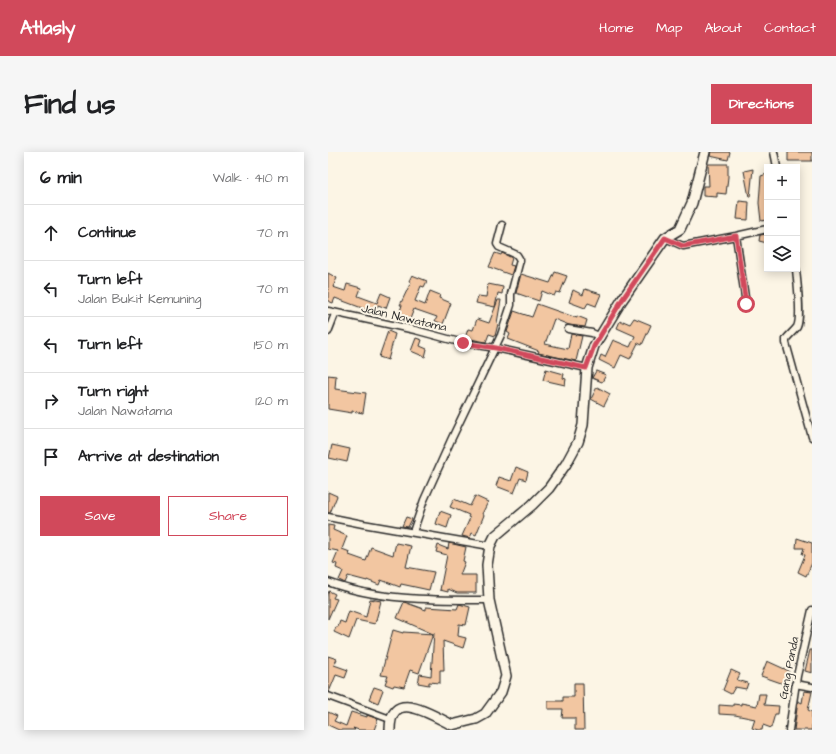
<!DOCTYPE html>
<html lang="en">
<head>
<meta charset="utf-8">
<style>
	body { margin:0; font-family:"Architects Daughter",sans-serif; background:#f6f6f6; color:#202124 }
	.controls { position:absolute; right:12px; top:12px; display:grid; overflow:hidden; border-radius:0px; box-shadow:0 2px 10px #0003 }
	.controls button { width:36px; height:36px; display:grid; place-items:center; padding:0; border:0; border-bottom:1px solid #e0e0e0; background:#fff; color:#202124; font:20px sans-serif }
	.stop { position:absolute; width:12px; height:12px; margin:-9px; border:3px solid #d1495b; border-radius:50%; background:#fff }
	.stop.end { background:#d1495b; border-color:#fff; box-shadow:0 1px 4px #0008 }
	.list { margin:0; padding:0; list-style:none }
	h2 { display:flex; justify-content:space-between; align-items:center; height:52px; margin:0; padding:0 16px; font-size:17px }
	h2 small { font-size:13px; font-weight:400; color:#757577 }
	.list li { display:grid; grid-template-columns:26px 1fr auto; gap:12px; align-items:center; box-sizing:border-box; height:56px; padding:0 16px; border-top:1px solid #e0e0e0 }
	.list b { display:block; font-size:15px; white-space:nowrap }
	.list p { margin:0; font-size:13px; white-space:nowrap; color:#757577 }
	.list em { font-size:13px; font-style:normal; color:#757577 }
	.actions { display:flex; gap:8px; padding:12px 16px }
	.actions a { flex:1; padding:9px 0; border:1px solid #d1495b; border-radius:0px; text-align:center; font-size:14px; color:#d1495b }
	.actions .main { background:#d1495b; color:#fff }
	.icon { flex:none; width:22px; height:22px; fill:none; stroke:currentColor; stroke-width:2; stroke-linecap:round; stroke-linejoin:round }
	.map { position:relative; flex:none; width:484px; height:578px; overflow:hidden; border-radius:0px }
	header { display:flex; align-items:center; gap:24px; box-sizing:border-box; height:56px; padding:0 20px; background:#d1495b; color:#fff }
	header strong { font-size:19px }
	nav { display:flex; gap:22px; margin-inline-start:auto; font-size:14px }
	.intro { display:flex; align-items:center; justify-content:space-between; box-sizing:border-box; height:96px; padding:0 24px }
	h1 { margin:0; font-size:28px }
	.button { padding:10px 18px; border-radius:0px; background:#d1495b; color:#fff; font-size:14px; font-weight:700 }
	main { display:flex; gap:24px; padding:0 24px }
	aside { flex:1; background:#fff; border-radius:0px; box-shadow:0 2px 10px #0003 }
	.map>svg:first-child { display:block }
</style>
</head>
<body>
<header>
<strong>Atlasly</strong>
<nav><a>Home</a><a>Map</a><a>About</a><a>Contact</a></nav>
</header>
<div class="intro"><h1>Find us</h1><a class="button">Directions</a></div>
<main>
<aside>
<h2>6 min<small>Walk · 410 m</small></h2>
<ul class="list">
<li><svg class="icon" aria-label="ahead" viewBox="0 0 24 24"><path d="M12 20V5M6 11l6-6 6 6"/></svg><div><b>Continue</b></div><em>70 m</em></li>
<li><svg class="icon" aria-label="left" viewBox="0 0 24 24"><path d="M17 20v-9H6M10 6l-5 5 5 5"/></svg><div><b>Turn left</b><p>Jalan Bukit Kemuning</p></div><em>70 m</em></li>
<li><svg class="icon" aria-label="left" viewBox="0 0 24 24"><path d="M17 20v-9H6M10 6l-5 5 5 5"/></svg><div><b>Turn left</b></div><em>150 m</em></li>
<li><svg class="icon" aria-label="right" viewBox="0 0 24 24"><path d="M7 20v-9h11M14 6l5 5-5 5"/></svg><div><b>Turn right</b><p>Jalan Nawatama</p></div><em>120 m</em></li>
<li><svg class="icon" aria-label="arrive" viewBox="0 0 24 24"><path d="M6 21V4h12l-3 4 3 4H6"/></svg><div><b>Arrive at destination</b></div></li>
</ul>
<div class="actions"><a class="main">Save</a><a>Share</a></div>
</aside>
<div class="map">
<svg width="484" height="578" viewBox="0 0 484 578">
	<rect width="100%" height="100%" fill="#fcf5e5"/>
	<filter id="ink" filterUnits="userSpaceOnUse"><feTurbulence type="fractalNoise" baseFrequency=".025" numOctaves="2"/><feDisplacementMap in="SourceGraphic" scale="8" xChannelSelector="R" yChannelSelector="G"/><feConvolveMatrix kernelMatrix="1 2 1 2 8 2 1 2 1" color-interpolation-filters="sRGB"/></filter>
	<g filter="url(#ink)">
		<!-- building -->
		<path fill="#f2c6a1" stroke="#2b2b2b" d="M 383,0 L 402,0 L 400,8 L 382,4 Z
			M 460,0 L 484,0 L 484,9 L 460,9 Z
			M 380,12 L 400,12 L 400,25 L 398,42 L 389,41 L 389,45 L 375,44 L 375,34 L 381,34 Z
			M 425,17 L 422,45 L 421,45 L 416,19 Z
			M 439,22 L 439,68 L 433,69 L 431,51 L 433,24 Z
			M 411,49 L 421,50 L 420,68 L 409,67 Z
			M 439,82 L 439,91 L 431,89 L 432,83 Z
			M 167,101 L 173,103 L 174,101 L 184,106 L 182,113 L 186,114 L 183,123 L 161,115 Z
			M 227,120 L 239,124 L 232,141 L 228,140 L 226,144 L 214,139 L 211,149 L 188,141 L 193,122 L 222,131 Z
			M 0,121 L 9,126 L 5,135 L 17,139 L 19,132 L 33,136 L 30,144 L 49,151 L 53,141 L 62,145 L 58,156 L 50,153 L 46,164 L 40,163 L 42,159 L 7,146 L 5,151 L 0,149 Z
			M 84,123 L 99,129 L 96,135 L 93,134 L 87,149 L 97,153 L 102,139 L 112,143 L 111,146 L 123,151 L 115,172 L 107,169 L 109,165 L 86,157 L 82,167 L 71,162 L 74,153 L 72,153 L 83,130 L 81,129 Z
			M 160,132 L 175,135 L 174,142 L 170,141 L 167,155 L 148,151 L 150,144 L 158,145 Z
			M 257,137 L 273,142 L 268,154 L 260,151 L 257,156 L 241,150 L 245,138 L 255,143 Z
			M 170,148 L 173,148 L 169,171 L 170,172 L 167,184 L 161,182 L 158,190 L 137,186 L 140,177 L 145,178 L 149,167 L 161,171 Z
			M 209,152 L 249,166 L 249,164 L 259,168 L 257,175 L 241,173 L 226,167 L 217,192 L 240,197 L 243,182 L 254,184 L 248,209 L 210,201 L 211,199 L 180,187 L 182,182 L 179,180 L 186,159 L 204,165 Z
			M 306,166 L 323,173 L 314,193 L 310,191 L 302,207 L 293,203 L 287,216 L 271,208 L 273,203 L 277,205 L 285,188 L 302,195 L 307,184 L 289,176 L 292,169 L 295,171 L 295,169 L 302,172 Z
			M 60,179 L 67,182 L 60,208 L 51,205 Z
			M 88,186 L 94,188 L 92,194 L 99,197 L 97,205 L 83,199 Z
			M 218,217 L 236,222 L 235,226 L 238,227 L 237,233 L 215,228 Z
			M 268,219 L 278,223 L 274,230 L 264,226 Z
			M 0,223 L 8,224 L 7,237 L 38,241 L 35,261 L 24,259 L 24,261 L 0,257 Z
			M 269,235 L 282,242 L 276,254 L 263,247 Z
			M 4,293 L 22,297 L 19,310 L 1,306 Z
			M 188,315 L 200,320 L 198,328 L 192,326 L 186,341 L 168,334 L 171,325 L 183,329 Z
			M 0,340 L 9,344 L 2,361 L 0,361 Z
			M 147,344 L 160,350 L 154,362 L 156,363 L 148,383 L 144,381 L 142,386 L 134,384 L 142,366 L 140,365 L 141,363 L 122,355 L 126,347 L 142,354 Z
			M 112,359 L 123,363 L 119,376 L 108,372 Z
			M 78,365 L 84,367 L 80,375 L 74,374 Z
			M 0,373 L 6,374 L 5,378 L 19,384 L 14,397 L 22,400 L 21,403 L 38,409 L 43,395 L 65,403 L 68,391 L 83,394 L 78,415 L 106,420 L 101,438 L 73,432 L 72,435 L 53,428 L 51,433 L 39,428 L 39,429 L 20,424 L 17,431 L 11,428 L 15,419 L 8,416 L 9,412 L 5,411 L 10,399 L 0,397 Z
			M 469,386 L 484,391 L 484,411 L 478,424 L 470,420 L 477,403 L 474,402 L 476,396 L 468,396 Z
			M 121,391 L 138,395 L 135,409 L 137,410 L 132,423 L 148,423 L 148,441 L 129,441 L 120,437 L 120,440 L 112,438 L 119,403 L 108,400 L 110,393 L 120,397 Z
			M 1,439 L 7,442 L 5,446 L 9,447 L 0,467 L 0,442 Z
			M 42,447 L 53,449 L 47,472 L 28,468 L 21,487 L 6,480 L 8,475 L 10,475 L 12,469 L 17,471 L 21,459 L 38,465 Z
			M 76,450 L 98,458 L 98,455 L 129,457 L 131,452 L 142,455 L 138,473 L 131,472 L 130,484 L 138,486 L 135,496 L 115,489 L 116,518 L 112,518 L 112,531 L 101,530 L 101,533 L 90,531 L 92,522 L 103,524 L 106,481 L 105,482 L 69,466 Z
			M 65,478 L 75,481 L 75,480 L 105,482 L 91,521 L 82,518 L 76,535 L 66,533 L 65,535 L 57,532 L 60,524 L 53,523 Z
			M 482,498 L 484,498 L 484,521 L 477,519 Z
			M 0,504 L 9,507 L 6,513 L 20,518 L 17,526 L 8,523 L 1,540 L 0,540 Z
			M 439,509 L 461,519 L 456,532 L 433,524 Z
			M 403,518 L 412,522 L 409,528 L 420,531 L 418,537 L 407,535 L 403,542 L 395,538 Z
			M 246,531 L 255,531 L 256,578 L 247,578 L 247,566 L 234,566 L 235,557 L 220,557 L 220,549 L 235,549 L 235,545 L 246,545 Z
			M 46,535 L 55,538 L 50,551 L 41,547 Z
			M 476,539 L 484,540 L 480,558 L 484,560 L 484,578 L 466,578 L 470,549 L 474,551 Z
			M 431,542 L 438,542 L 436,553 L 451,554 L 450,562 L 447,562 L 443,576 L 435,573 L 434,578 L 430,578 L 424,576 L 427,567 L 407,563 L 391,562 L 391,553 L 405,554 L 405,552 L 413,553 L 413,551 L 429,554 Z
			M 0,560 L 9,564 L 6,569 L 18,574 L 23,560 L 39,565 L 39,563 L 50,567 L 46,578 L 31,578 L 25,576 L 27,578 L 11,578 L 0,573 Z"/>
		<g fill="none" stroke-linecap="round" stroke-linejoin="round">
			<defs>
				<path id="street" d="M 446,0 L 449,15
					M 408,84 L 418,152
					M 337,86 L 355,94 L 408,84 L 439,77
					M 468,117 C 469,129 474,165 469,175 C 466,179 461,183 458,187 L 458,191 L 484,285
					M 0,159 L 87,178 L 135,191 L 168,196 L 259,216
					M 240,177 L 264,181 L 273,185
					M 0,180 L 7,162
					M 0,365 L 35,372 L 162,394
					M 85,380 L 96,348 L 123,288 L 173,183 L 183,153 L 183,142 L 192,108 L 189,103 L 171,95 L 169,92 L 174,73
					M 0,430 C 50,449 109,448 161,448
					M 467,532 L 484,535
					M 0,544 L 62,567
					M 461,578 L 469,524 L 484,458"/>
				<path id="secondary" d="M 62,578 C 62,535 104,563 124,573 L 148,567 L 157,562 L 173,540 L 178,524 L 161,448 L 159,413 L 162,394 L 167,384 L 204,353 L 221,336 L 238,312 L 250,290 L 255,273 L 259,216 L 266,194 L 294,148 L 337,86 L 352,77 L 364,51 L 377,0"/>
			</defs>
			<!-- street casing -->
			<use href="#street" stroke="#2b2b2b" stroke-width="9"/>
			<!-- secondary casing -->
			<use href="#secondary" stroke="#2b2b2b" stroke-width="12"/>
			<!-- street -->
			<use href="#street" stroke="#fcf5e5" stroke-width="6"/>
			<!-- secondary -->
			<use href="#secondary" stroke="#fcf5e5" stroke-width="9"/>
		</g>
	</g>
	<g fill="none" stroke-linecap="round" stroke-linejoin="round" filter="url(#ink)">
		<!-- route -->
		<path stroke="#d1495b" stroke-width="5" d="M 135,191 L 168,196 L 258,216 L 266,194 L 294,148 L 337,86 L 355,94 L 408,84 L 418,152"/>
	</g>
	<g text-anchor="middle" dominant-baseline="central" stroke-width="4" stroke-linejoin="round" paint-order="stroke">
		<!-- street labels -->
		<g font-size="12" fill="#2b2b2b" stroke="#fcf5e5">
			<text transform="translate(76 166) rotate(13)">Jalan Nawatama</text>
			<text transform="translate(461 516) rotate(-79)">Gang Panda</text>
		</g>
	</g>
</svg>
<div class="controls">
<button>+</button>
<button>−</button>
<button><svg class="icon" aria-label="layers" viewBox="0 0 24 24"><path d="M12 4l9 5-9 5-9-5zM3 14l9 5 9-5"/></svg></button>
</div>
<div class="stop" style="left:418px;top:152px"></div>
<div class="stop end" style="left:135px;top:191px"></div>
</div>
</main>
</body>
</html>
